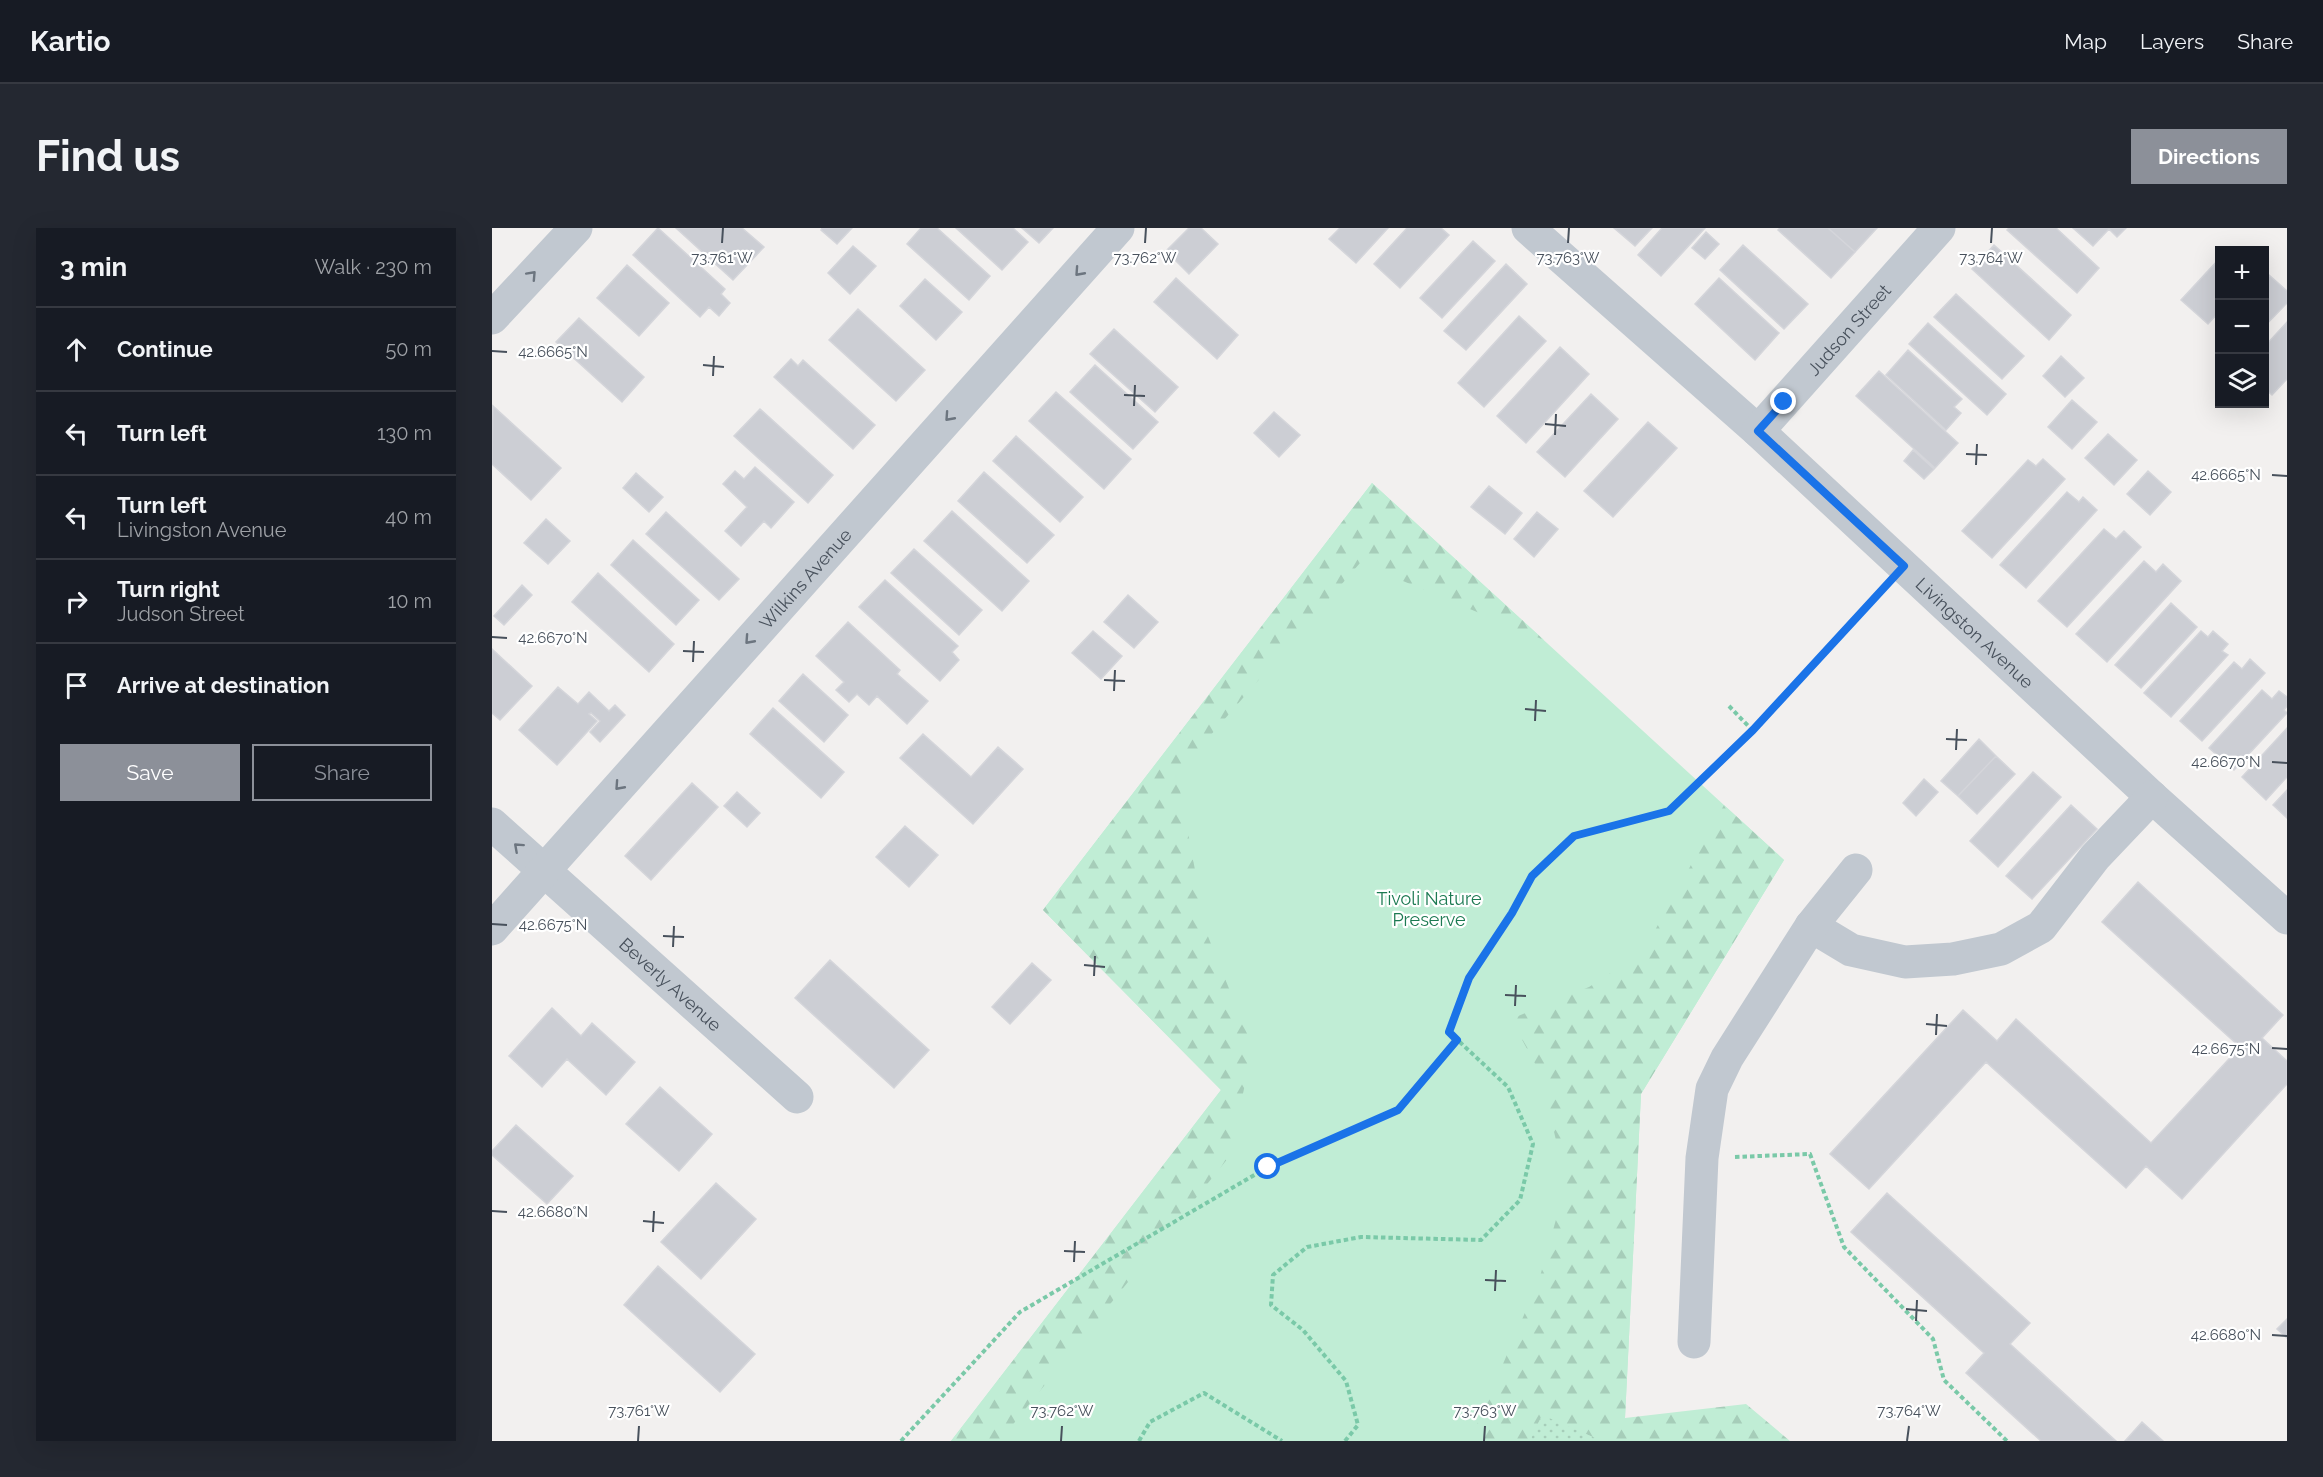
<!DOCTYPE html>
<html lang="en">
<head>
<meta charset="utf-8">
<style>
	body { margin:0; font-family:Raleway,sans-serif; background:#242831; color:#f1f3f6 }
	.controls { position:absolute; right:18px; top:18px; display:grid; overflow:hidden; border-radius:0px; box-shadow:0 6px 24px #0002 }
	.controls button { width:54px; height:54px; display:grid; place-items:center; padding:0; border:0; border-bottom:2px solid #363941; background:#171b24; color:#f1f3f6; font:30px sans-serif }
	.stop { position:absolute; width:18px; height:18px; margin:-14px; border:4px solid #1a73e8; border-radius:50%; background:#fff }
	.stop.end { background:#1a73e8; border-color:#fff; box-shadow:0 2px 6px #0008 }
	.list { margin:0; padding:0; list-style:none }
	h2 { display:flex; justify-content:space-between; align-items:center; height:78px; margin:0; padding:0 24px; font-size:26px }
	h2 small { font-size:20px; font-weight:400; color:#9ea1a6 }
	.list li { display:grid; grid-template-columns:39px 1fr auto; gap:18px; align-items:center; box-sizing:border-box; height:84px; padding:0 24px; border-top:2px solid #363941 }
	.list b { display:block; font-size:22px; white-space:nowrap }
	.list p { margin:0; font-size:20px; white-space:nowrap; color:#9ea1a6 }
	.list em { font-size:20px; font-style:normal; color:#9ea1a6 }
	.actions { display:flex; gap:12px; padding:18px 24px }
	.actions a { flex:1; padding:14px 0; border:2px solid #8c9099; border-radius:0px; text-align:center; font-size:21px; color:#8c9099 }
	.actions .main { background:#8c9099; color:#fff }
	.icon { flex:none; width:33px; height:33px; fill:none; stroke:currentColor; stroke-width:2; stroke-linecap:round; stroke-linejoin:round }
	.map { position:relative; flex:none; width:1795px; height:1213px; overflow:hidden; border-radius:0px }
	header { display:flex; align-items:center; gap:36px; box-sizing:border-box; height:84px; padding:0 30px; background:#171b24; border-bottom:2px solid #363941 }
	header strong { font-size:28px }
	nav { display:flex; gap:33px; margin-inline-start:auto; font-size:21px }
	.intro { display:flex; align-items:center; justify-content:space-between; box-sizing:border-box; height:144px; padding:0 36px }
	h1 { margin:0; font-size:42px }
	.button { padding:15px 27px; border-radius:0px; background:#8c9099; color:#fff; font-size:21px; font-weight:700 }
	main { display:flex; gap:36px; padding:0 36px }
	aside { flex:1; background:#171b24; border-radius:0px; box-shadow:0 6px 24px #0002 }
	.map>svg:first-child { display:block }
</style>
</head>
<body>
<header>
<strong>Kartio</strong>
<nav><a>Map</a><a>Layers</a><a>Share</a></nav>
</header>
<div class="intro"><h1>Find us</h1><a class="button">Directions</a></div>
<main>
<aside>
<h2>3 min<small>Walk · 230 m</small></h2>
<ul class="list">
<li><svg class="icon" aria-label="ahead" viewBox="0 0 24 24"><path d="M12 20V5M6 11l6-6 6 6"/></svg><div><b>Continue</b></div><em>50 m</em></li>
<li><svg class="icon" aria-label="left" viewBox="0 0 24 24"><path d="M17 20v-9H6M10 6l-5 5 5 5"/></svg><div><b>Turn left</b></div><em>130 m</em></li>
<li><svg class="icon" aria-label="left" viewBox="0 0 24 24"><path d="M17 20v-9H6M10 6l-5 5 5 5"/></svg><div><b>Turn left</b><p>Livingston Avenue</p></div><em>40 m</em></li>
<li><svg class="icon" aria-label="right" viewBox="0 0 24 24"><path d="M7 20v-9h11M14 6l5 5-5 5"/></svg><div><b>Turn right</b><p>Judson Street</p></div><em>10 m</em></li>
<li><svg class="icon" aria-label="arrive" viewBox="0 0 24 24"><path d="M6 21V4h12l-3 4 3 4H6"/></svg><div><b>Arrive at destination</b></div></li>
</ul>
<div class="actions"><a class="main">Save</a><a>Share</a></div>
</aside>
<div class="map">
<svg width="1795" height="1213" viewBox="0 0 1795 1213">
	<defs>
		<pattern id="forest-firs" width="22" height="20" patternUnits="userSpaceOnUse" patternTransform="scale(1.5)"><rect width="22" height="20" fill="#c0edd5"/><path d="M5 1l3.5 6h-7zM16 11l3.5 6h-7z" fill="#a6cdb9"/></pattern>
		<pattern id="garden-dots" width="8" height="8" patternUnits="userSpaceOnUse" patternTransform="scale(1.5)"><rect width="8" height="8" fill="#c0edd5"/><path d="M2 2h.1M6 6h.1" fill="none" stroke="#a6cdb9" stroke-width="1.8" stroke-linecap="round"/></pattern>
	</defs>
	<rect width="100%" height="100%" fill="#f2f0ef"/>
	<!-- green -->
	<path fill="#c0edd5" d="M 880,255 L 1292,632 L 1149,866 L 1133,1190 L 1181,1213 L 459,1213 L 729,862 L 551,682 Z"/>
	<!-- forest -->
	<path fill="url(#forest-firs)" d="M 880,255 L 1052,412 L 868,335 L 685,546 L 715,706 L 761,820 L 737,929 L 514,1205 L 514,1213 L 459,1213 L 729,862 L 551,682 Z
		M 1232,577 L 1292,632 L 1149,866 L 1133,1190 L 1254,1176 L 1298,1213 L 1110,1213 L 1050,1187 L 1038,1213 L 978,1213 L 1047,1052 L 1074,956 L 1049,847 L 1019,791 L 1097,759 L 1151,724 Z"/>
	<!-- garden -->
	<path fill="url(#garden-dots)" d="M 1050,1187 L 1110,1213 L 1038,1213 Z"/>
	<!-- building -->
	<path fill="#ccced4" stroke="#d4d5da" stroke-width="1.5" d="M 166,0 L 233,61 L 229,66 L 238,75 L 227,88 L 217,79 L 208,89 L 141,27 Z
		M 184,0 L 250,0 L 272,19 L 241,52 Z
		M 330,0 L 360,0 L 345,16 L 329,2 Z
		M 429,0 L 445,0 L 498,48 L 477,72 L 415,16 Z
		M 464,0 L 521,0 L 536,14 L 510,42 Z
		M 530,0 L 561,0 L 547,15 Z
		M 697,0 L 709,0 L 726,16 L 697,46 L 674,23 Z
		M 848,0 L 896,0 L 864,35 L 837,11 Z
		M 915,0 L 949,0 L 957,7 L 908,60 L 882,36 Z
		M 1122,0 L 1160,0 L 1143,18 Z
		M 1170,0 L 1213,0 L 1169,48 L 1146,27 Z
		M 1288,0 L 1336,0 L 1363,24 L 1339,50 L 1286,2 Z
		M 1336,0 L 1385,0 L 1363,24 Z
		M 1517,0 L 1564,0 L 1607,40 L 1585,65 L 1515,2 Z
		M 1581,0 L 1634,0 L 1625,9 L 1617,1 L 1601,18 Z
		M 1214,4 L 1227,16 L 1213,31 L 1200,20 Z
		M 981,13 L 1003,33 L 950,90 L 928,70 Z
		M 1251,17 L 1316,76 L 1292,101 L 1228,42 Z
		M 1502,17 L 1579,87 L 1557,112 L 1480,41 Z
		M 361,18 L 384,38 L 358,66 L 336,45 Z
		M 1728,30 L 1728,83 L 1716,96 L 1689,72 Z
		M 1014,36 L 1035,56 L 974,122 L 952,103 Z
		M 135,37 L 177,75 L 147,108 L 105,70 Z
		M 1777,47 L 1795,63 L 1795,75 L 1772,99 L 1772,53 Z
		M 684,50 L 746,107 L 725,131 L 662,74 Z
		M 1227,50 L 1287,105 L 1263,132 L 1203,76 Z
		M 433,51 L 470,84 L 444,112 L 408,78 Z
		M 1464,66 L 1532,128 L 1510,151 L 1442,89 Z
		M 366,81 L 433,142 L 404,173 L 337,112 Z
		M 1027,88 L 1054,113 L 992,179 L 966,155 Z
		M 87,90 L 152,149 L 130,174 L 64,114 Z
		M 1795,94 L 1795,151 L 1780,167 L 1772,160 L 1772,119 Z
		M 1436,95 L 1514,166 L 1495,187 L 1417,116 Z
		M 622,101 L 686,159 L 663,184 L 598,126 Z
		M 1068,119 L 1097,146 L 1034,215 L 1005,188 Z
		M 1416,122 L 1470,171 L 1462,179 L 1469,185 L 1454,202 L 1394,147 Z
		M 1569,128 L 1592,150 L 1573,169 L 1551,148 Z
		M 299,131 L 306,138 L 311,132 L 383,197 L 361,221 L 282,149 Z
		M 603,137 L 666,194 L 641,221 L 578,164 Z
		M 1387,143 L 1466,215 L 1443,240 L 1364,168 Z
		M 564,164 L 639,231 L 612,261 L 537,193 Z
		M 1099,166 L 1126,191 L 1073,249 L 1045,224 Z
		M 1580,172 L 1605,194 L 1580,221 L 1556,199 Z
		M 1,178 L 69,240 L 39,272 L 0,236 Z
		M 268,181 L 341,247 L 316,275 L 242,208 Z
		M 782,184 L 808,207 L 787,229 L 762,205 Z
		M 1156,194 L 1185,220 L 1121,289 L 1092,263 Z
		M 1616,206 L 1645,232 L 1622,257 L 1593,230 Z
		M 524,208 L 591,269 L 568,294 L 501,233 Z
		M 1421,222 L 1442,241 L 1432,251 L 1412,233 Z
		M 1551,231 L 1573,251 L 1500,330 L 1470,303 L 1536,232 L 1544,238 Z
		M 263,239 L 302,274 L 279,300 L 272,293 L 249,318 L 233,303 L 255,279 L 231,256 L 243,243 L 252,251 Z
		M 1656,243 L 1679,264 L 1658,287 L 1635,266 Z
		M 492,244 L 562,307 L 535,335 L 466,273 Z
		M 144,245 L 171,269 L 157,284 L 131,260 Z
		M 997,258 L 1030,285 L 1013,306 L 979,279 Z
		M 1575,264 L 1587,274 L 1591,269 L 1605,282 L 1534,360 L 1508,337 Z
		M 460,283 L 537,353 L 510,383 L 432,313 Z
		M 174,284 L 247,351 L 227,372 L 154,306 Z
		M 1045,284 L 1066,301 L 1042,329 L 1022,311 Z
		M 54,291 L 78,313 L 56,336 L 32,315 Z
		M 1612,301 L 1624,311 L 1632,303 L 1649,319 L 1575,399 L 1546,373 Z
		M 141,312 L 207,372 L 184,397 L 119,337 Z
		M 422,321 L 490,382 L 467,407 L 399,345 Z
		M 1652,333 L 1664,344 L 1671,336 L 1689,353 L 1615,434 L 1584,406 Z
		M 106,345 L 182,416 L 157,444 L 80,374 Z
		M 393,352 L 466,418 L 460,424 L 467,432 L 448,453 L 367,379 Z
		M 30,357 L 40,367 L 12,397 L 2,388 Z
		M 636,367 L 666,394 L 642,420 L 612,394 Z
		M 1679,375 L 1705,399 L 1649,460 L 1623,437 Z
		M 356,394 L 408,442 L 405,446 L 436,473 L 415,496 L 385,468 L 377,477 L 365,466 L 357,474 L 344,462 L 352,454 L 324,428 Z
		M 601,403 L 630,428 L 609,451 L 580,425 Z
		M 1709,403 L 1716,409 L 1721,403 L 1736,416 L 1730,423 L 1736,427 L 1679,489 L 1652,465 Z
		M 0,421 L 40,458 L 8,492 L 0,485 Z
		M 1758,431 L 1773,445 L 1710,513 L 1688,493 L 1742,434 L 1750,441 Z
		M 311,446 L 356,487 L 332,514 L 287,473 Z
		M 66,459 L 86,476 L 97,464 L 117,483 L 123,477 L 133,487 L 108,514 L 98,504 L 108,493 L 99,485 L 97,486 L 105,493 L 65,537 L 27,502 Z
		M 1770,462 L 1780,471 L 1787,463 L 1795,469 L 1795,478 L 1792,482 L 1795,485 L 1742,542 L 1717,520 Z
		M 281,480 L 352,544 L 329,570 L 258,506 Z
		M 1795,500 L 1795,549 L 1774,572 L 1750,549 Z
		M 431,506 L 479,549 L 506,519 L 531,541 L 481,596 L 408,530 Z
		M 1487,511 L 1504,528 L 1466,568 L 1449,553 Z
		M 1504,528 L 1523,546 L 1485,586 L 1466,568 Z
		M 1541,544 L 1569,569 L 1506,639 L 1478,613 Z
		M 1432,551 L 1446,564 L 1424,588 L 1411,575 Z
		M 200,555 L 226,579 L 159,652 L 133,628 Z
		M 1795,562 L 1795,590 L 1781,577 Z
		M 245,564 L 268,585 L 255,599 L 232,578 Z
		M 1579,577 L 1605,601 L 1540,671 L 1514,648 Z
		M 413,598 L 446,627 L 417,659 L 384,629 Z
		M 1646,654 L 1791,787 L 1770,810 L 1795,833 L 1795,856 L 1690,971 L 1654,938 L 1634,960 L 1494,834 L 1377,961 L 1338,926 L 1471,782 L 1505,813 L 1524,791 L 1659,915 L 1748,819 L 1610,694 Z
		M 338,732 L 437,822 L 402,860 L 303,770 Z
		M 540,735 L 559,752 L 518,796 L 500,779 Z
		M 60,780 L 89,808 L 100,795 L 143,834 L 114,867 L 75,831 L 50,859 L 17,828 Z
		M 168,859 L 220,906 L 187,943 L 134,896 Z
		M 24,897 L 81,948 L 55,976 L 0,927 L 0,923 Z
		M 224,955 L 264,991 L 209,1051 L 169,1014 Z
		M 1395,965 L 1538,1095 L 1518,1116 L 1624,1213 L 1549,1213 L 1474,1145 L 1492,1125 L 1359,1004 Z
		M 166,1038 L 263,1126 L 228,1164 L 132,1077 Z
		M 1795,1091 L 1795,1110 L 1785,1101 Z
		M 1650,1194 L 1671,1213 L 1633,1213 Z"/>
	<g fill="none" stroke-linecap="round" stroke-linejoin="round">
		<!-- path -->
		<path stroke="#7ac9a8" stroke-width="4" stroke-dasharray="4.5 3" stroke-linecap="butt" d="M 1237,478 L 1261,503
			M 1243,929 L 1318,926 L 1352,1019 L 1441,1111 L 1452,1152 L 1515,1213
			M 409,1213 L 528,1084 L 776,939 L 906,882 L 965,812
			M 647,1213 L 658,1194 L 712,1165 L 790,1213
			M 853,1213 L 866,1197 L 854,1153 L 811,1102 L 779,1077 L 781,1047 L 815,1019 L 869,1009 L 989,1012 L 1028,972 L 1041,916 L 1016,859 L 957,804 L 977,750 L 1020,685 L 1040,648 L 1082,608 L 1177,583 L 1261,503 L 1389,363"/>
		<!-- minor -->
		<g stroke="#c1c8d0" stroke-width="33">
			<path id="s1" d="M 1036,0 L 1266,203 L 1660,569 L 1795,690"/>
			<path d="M 0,90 L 84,0"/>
			<path id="s2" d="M 1266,203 L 1447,0"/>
			<path id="s3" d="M 0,596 L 305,869"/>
			<path d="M 1319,698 L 1359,722 L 1413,734 L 1461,731 L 1509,721 L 1549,699 L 1603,629 L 1660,569"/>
			<path id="s4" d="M 0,701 L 626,0"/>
			<path d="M 1202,1114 L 1210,930 L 1220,861 L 1235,830 L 1319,698 L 1364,642"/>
		</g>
	</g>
	<!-- one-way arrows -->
	<defs><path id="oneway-chevron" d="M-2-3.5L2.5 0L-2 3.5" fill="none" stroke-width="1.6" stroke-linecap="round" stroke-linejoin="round" transform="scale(1.5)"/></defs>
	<g stroke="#6c757f">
		<use href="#oneway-chevron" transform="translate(587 44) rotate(132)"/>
		<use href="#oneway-chevron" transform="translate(40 47) rotate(-47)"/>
		<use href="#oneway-chevron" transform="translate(457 189) rotate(132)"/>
		<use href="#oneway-chevron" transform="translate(257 412) rotate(132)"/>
		<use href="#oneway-chevron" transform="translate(127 558) rotate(132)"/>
		<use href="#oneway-chevron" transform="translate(26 619) rotate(-138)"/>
	</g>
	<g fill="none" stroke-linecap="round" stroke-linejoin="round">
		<!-- route -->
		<path stroke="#1a73e8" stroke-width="8" d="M 776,939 L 906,882 L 965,812 L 957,804 L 977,750 L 1020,685 L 1040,648 L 1082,608 L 1177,583 L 1261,502 L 1412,338 L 1266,203 L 1292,174"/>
	</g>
	<!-- ticks -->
	<path fill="none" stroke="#48515c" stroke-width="2" d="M 230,15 L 231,0M 653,15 L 654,0M 1076,15 L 1077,0M 1499,15 L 1500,0M 0,123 L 15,124M 211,137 L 232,139M 221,148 L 222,128M 632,167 L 653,168M 642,178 L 643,157M 1053,196 L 1074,198M 1063,207 L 1064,186M 1474,226 L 1495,227M 1484,237 L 1485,216M 1780,247 L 1795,248M 0,409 L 15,410M 191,423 L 212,424M 201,434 L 202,413M 612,452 L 633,453M 622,463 L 623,442M 1033,481 L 1054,483M 1043,493 L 1044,472M 1454,511 L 1475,512M 1464,522 L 1465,501M 1780,534 L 1795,535M 0,696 L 15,697M 171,708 L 192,709M 181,719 L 182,698M 592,737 L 613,739M 602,748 L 603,728M 1013,767 L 1034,768M 1023,778 L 1024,757M 1434,796 L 1455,798M 1444,807 L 1445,786M 1780,820 L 1795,821M 0,983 L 15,984M 151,993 L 172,995M 161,1004 L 162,983M 572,1023 L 593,1024M 582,1034 L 583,1013M 993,1052 L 1014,1053M 1003,1063 L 1004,1042M 1414,1081 L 1435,1083M 1424,1093 L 1425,1072M 1780,1107 L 1795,1108M 146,1213 L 147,1198M 569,1213 L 570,1198M 992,1213 L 993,1198M 1415,1213 L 1417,1198"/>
	<g text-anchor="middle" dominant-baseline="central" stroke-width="4.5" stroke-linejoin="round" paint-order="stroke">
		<!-- street labels -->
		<g font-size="18" fill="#48515c" stroke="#fff">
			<text stroke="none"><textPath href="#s2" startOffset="136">Judson Street</textPath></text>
			<text stroke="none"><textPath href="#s4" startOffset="470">Wilkins Avenue</textPath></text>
			<text stroke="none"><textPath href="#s1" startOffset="603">Livingston Avenue</textPath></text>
			<text stroke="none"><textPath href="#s3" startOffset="240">Beverly Avenue</textPath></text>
		</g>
		<!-- park labels -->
		<g font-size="18" fill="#1c7a52" stroke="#fff">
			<text x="937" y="670">Tivoli Nature<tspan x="937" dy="21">Preserve</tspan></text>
		</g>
	</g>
	<g font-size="15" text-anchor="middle" fill="#48515c" stroke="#fff" stroke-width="4.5" stroke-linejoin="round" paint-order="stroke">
		<text x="230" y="35">73.761°W</text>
		<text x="653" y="35">73.762°W</text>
		<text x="1076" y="35">73.763°W</text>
		<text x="1499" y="35">73.764°W</text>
		<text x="61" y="129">42.6665°N</text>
		<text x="1734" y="252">42.6665°N</text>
		<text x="61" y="415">42.6670°N</text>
		<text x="1734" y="539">42.6670°N</text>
		<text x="61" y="702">42.6675°N</text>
		<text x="1734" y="826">42.6675°N</text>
		<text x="61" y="989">42.6680°N</text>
		<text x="1734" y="1112">42.6680°N</text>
		<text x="147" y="1188">73.761°W</text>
		<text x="570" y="1188">73.762°W</text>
		<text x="993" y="1188">73.763°W</text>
		<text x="1417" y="1188">73.764°W</text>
	</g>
</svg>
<div class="controls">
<button>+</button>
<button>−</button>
<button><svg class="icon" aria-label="layers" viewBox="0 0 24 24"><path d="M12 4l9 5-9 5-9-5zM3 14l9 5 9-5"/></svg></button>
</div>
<div class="stop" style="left:776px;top:939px"></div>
<div class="stop end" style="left:1292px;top:174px"></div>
</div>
</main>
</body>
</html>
